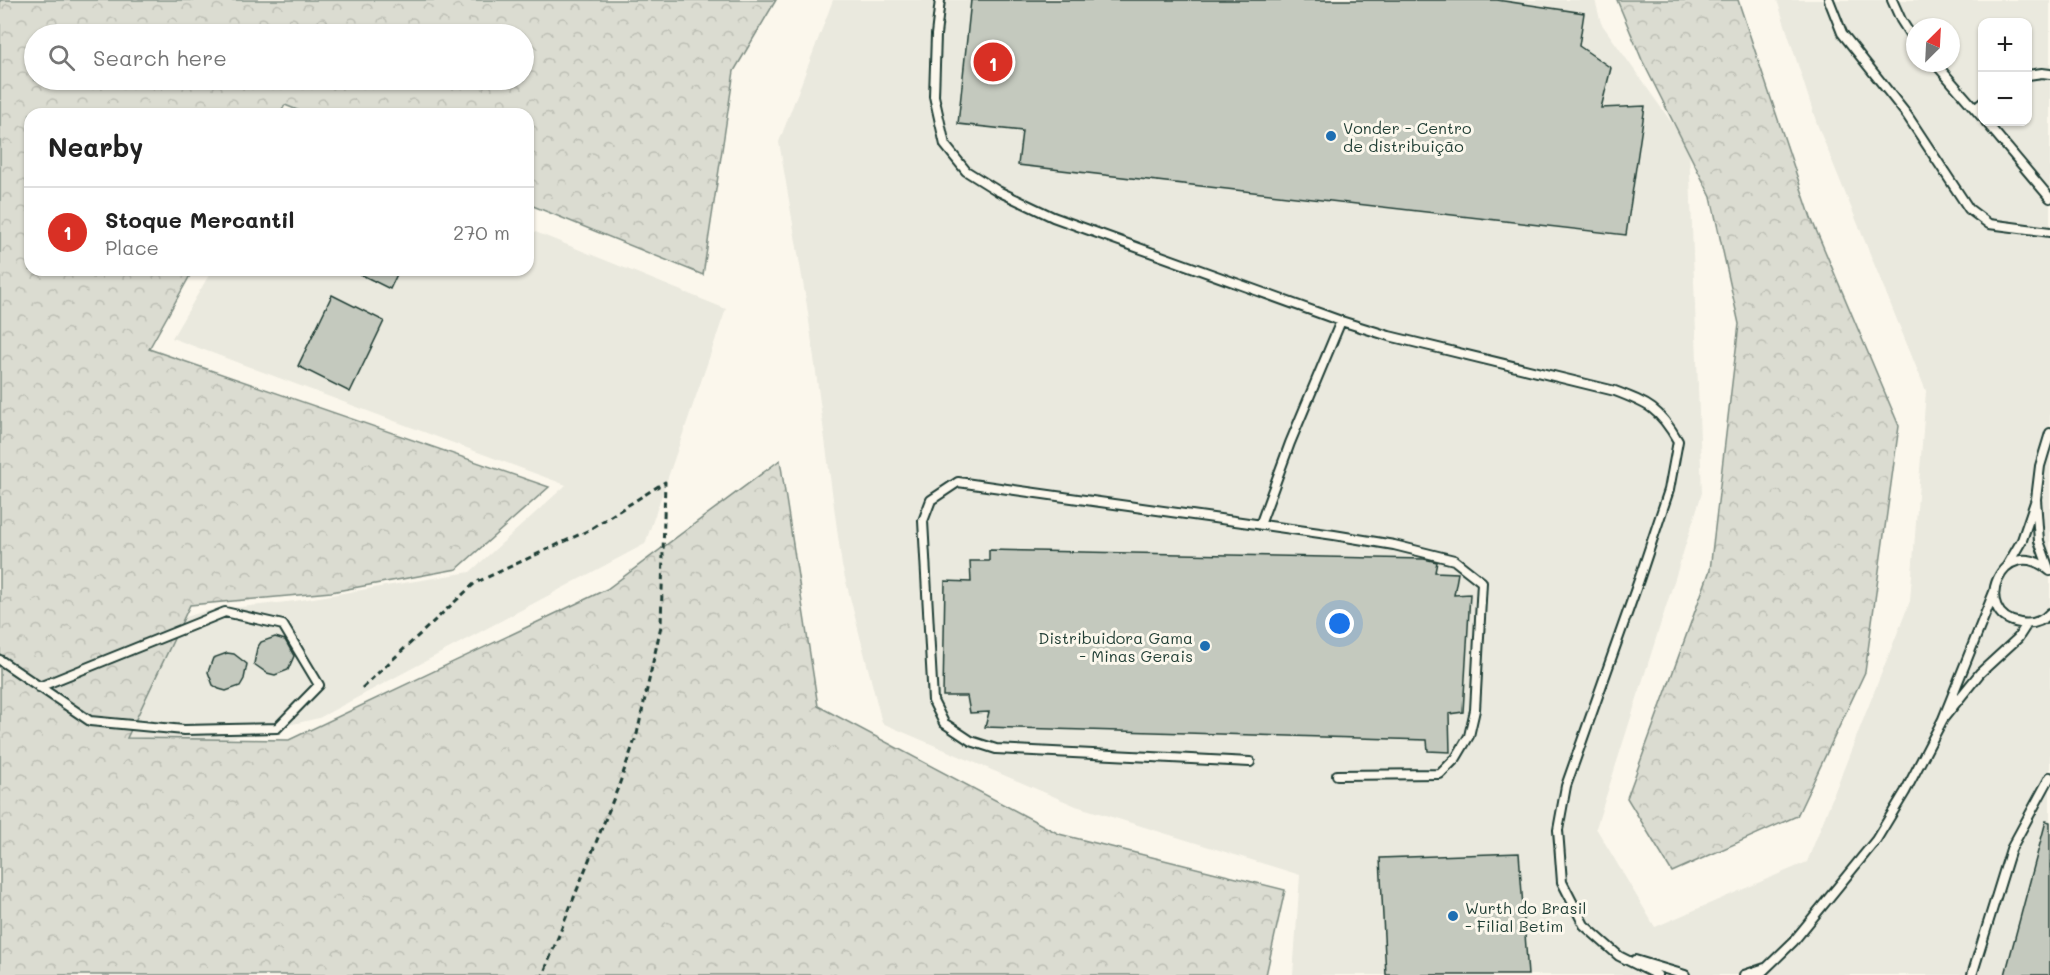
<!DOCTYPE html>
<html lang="en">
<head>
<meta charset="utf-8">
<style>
	body { margin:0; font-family:Mali,sans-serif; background:#f2f2f2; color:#222 }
	.controls { position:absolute; right:18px; top:18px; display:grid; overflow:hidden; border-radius:12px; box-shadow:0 2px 4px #0004 }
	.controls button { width:54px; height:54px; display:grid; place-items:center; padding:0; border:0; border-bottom:2px solid #e0e0e0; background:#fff; color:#222; font:30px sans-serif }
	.compass { position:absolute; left:1906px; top:18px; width:54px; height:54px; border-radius:50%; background:#fff; box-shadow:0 2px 4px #0004; rotate:24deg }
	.you { position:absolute; left:1340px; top:624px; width:21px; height:21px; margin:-15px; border:4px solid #fff; border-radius:50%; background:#1a73e8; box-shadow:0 0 0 9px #1a73e833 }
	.badge { display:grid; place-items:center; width:39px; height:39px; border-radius:50%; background:#d93025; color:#fff; font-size:20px; font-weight:700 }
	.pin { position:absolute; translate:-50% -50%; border:3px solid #fff; box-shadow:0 2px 6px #0006 }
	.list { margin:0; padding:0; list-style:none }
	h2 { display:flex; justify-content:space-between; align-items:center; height:78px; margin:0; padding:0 24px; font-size:26px }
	h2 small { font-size:20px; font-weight:400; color:#767676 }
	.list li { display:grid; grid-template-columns:39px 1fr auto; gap:18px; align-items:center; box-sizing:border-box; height:90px; padding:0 24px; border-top:2px solid #e0e0e0 }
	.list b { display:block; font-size:22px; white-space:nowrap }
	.list p { margin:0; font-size:20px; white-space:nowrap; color:#767676 }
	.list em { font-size:20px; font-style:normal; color:#767676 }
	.icon { flex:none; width:33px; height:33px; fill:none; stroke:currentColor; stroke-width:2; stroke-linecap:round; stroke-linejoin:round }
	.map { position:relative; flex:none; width:2050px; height:975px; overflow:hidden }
	.search { position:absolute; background:#fff; box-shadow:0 2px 4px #0004; left:24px; top:24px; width:510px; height:66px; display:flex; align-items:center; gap:15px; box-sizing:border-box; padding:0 21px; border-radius:33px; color:#767676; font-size:22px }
	.panel { position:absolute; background:#fff; box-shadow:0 2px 4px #0004; left:24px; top:108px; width:510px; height:168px; border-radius:18px }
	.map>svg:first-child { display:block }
</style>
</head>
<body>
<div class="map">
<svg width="2050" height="975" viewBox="0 0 2050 975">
	<defs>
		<pattern id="forest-crowns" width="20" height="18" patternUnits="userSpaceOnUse" patternTransform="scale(1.5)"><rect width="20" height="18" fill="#dbdcd1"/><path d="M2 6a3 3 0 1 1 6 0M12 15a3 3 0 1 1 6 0" fill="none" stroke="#bcbeb4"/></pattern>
	</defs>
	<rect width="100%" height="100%" fill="#fbf7ec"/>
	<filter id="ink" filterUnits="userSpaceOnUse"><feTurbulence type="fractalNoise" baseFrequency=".0167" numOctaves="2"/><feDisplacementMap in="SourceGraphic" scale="12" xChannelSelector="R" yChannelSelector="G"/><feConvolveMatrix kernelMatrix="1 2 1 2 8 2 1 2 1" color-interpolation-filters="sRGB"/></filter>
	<g filter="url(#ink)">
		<!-- built -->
		<path fill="#eae9de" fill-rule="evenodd" d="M 833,0 L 1595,0 L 1601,23 L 1689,147 L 1702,493 L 1596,828 L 1655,927 L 1807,862 L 1910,601 L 1926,391 L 1817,124 L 1777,0 L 2050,0 L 2050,975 L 1293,975 L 1300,875 L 1076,806 L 882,723 L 842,566 L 807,306 L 779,142 ZM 1982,22 L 2028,22 L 2028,122 L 1982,122 ZM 1915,27 L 1951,27 L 1951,63 L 1915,63 Z
			M 528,229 L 726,309 L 645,544 L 319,718 L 139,759 L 0,617 L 98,643 L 206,611 L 295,601 L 470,572 L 566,485 L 172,338 L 212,270 L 528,270 Z"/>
		<!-- forest -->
		<path fill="url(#forest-crowns)" stroke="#7d8c82" stroke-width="1.5" fill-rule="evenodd" d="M 0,0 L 776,0 L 734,71 L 703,275 L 528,204 L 528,114 L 307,114 L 285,105 L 280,114 L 30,114 L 30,270 L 193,270 L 149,349 L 549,487 L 457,569 L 331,592 L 190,605 L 127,738 L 289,740 L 607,589 L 780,460 L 818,706 L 1059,834 L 1285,890 L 1266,975 L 0,975 ZM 34,34 L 524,34 L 524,80 L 34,80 Z
			M 1617,0 L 1738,0 L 1811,218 L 1899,426 L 1865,672 L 1797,816 L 1672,872 L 1627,798 L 1710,570 L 1739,324 L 1711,197 L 1642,60 Z"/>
		<!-- building -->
		<path fill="#c4c9be" stroke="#1f3d34" stroke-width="1.5" d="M 971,0 L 1497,0 L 1584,13 L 1579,46 L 1611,68 L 1601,108 L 1645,106 L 1626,235 L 1018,165 L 1022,131 L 958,124 Z
			M 352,270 L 399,270 L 390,289 Z
			M 332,295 L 384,321 L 350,392 L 298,366 Z
			M 989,550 L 1424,559 L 1437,562 L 1435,572 L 1458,573 L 1454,595 L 1470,594 L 1463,712 L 1449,714 L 1450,752 L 1428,751 L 1427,740 L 985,727 L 989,712 L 970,713 L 967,696 L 943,696 L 945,581 L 971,582 L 970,561 L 989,561 Z
			M 275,637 L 285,640 L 294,656 L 288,670 L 275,675 L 267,673 L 254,664 L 257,648 L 261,642 Z
			M 227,653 L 234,654 L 247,664 L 244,679 L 240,686 L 226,691 L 219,689 L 213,685 L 208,672 L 213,658 Z
			M 2046,821 L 2050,822 L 2050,975 L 2005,975 Z
			M 1519,853 L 1528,975 L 1386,975 L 1380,858 Z"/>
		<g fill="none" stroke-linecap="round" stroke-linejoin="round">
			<defs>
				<path id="service" d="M 940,0 L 936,35 L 934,96 L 945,145 L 966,171 L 998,191 L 1053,217 L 1341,321
					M 1829,0 L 1842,33 L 1907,115 L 1969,209 L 1989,224 L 2050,232
					M 1892,0 L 1901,20 L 1915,42
					M 1935,63 L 1982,117
					M 2028,75 L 2042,73 L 2050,74
					M 1975,109 L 1982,103
					M 1986,122 L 2050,198
					M 2036,499 L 2040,466 L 2050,433
					M 1260,525 L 1290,443 L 1341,321 L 1389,336 L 1615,391 C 1649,404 1659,408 1678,441 L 1669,490 L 1639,580 L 1566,786 L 1558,830 L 1562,882 L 1584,925 L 1619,956 L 1657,975
					M 2007,566 L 2022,540 L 2036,499 L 2039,541 L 2049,569
					M 2050,571 C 2002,530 1969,615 2020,623 C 2032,625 2042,622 2050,613
					M 1994,592 L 1943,719 L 1980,673 L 2018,638 L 2027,624
					M 0,660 L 90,721 L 184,730 L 277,728 L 319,685 L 283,625 L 225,612 L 39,687
					M 1250,762 L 996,749 L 971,741 L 944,723 L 933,701 L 923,521 L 931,500 L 958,482 L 1334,535 L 1394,545 L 1454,560 L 1482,582 L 1475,710 L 1469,736 L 1456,758 L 1440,774 L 1337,775
					M 1635,960 L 1685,975
					M 1744,975 L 1765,968
					M 1759,975 L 1793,942 L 1876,840 L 1905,792 L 1943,719
					M 1972,975 L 2011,849 L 2050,777"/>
			</defs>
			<!-- service casing -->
			<use href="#service" stroke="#1f3d34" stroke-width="12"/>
			<!-- path -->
			<path stroke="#1f3d34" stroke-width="3" stroke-dasharray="6 4.5" stroke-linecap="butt" d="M 362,688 L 475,583 L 587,531 L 665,482 L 661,626 L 637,734 L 619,785 L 543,975"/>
			<!-- service -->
			<use href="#service" stroke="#fbf7ec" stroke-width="8"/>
		</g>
	</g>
	<!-- markers -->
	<g fill="#1f6fb2" stroke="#fbf7ec" stroke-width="2">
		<circle cx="1331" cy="136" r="6"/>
		<circle cx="1205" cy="646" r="6"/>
		<circle cx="1453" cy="916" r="6"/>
	</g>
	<g text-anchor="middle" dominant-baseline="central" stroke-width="6" stroke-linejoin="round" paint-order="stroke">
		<!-- poi labels -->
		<g font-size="16" fill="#1f3d34" stroke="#fbf7ec" text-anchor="start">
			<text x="1343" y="127">Vonder - Centro<tspan x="1343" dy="18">de distribuição</tspan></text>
			<text x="1193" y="637" text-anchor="end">Distribuidora Gama<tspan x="1193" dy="18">- Minas Gerais</tspan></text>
			<text x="1465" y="907">Wurth do Brasil<tspan x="1465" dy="18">- Filial Betim</tspan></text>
		</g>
	</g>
</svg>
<div class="controls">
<button>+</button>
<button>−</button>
</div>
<svg class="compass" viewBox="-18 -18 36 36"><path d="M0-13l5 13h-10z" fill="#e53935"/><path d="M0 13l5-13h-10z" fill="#767676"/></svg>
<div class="you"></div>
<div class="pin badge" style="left:993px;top:62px">1</div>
<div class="search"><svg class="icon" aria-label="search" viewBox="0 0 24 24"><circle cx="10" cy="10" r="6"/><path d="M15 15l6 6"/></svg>Search here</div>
<section class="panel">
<h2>Nearby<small></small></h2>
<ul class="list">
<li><span class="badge">1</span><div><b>Stoque Mercantil</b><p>Place</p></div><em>270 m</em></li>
</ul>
</section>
</div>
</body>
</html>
